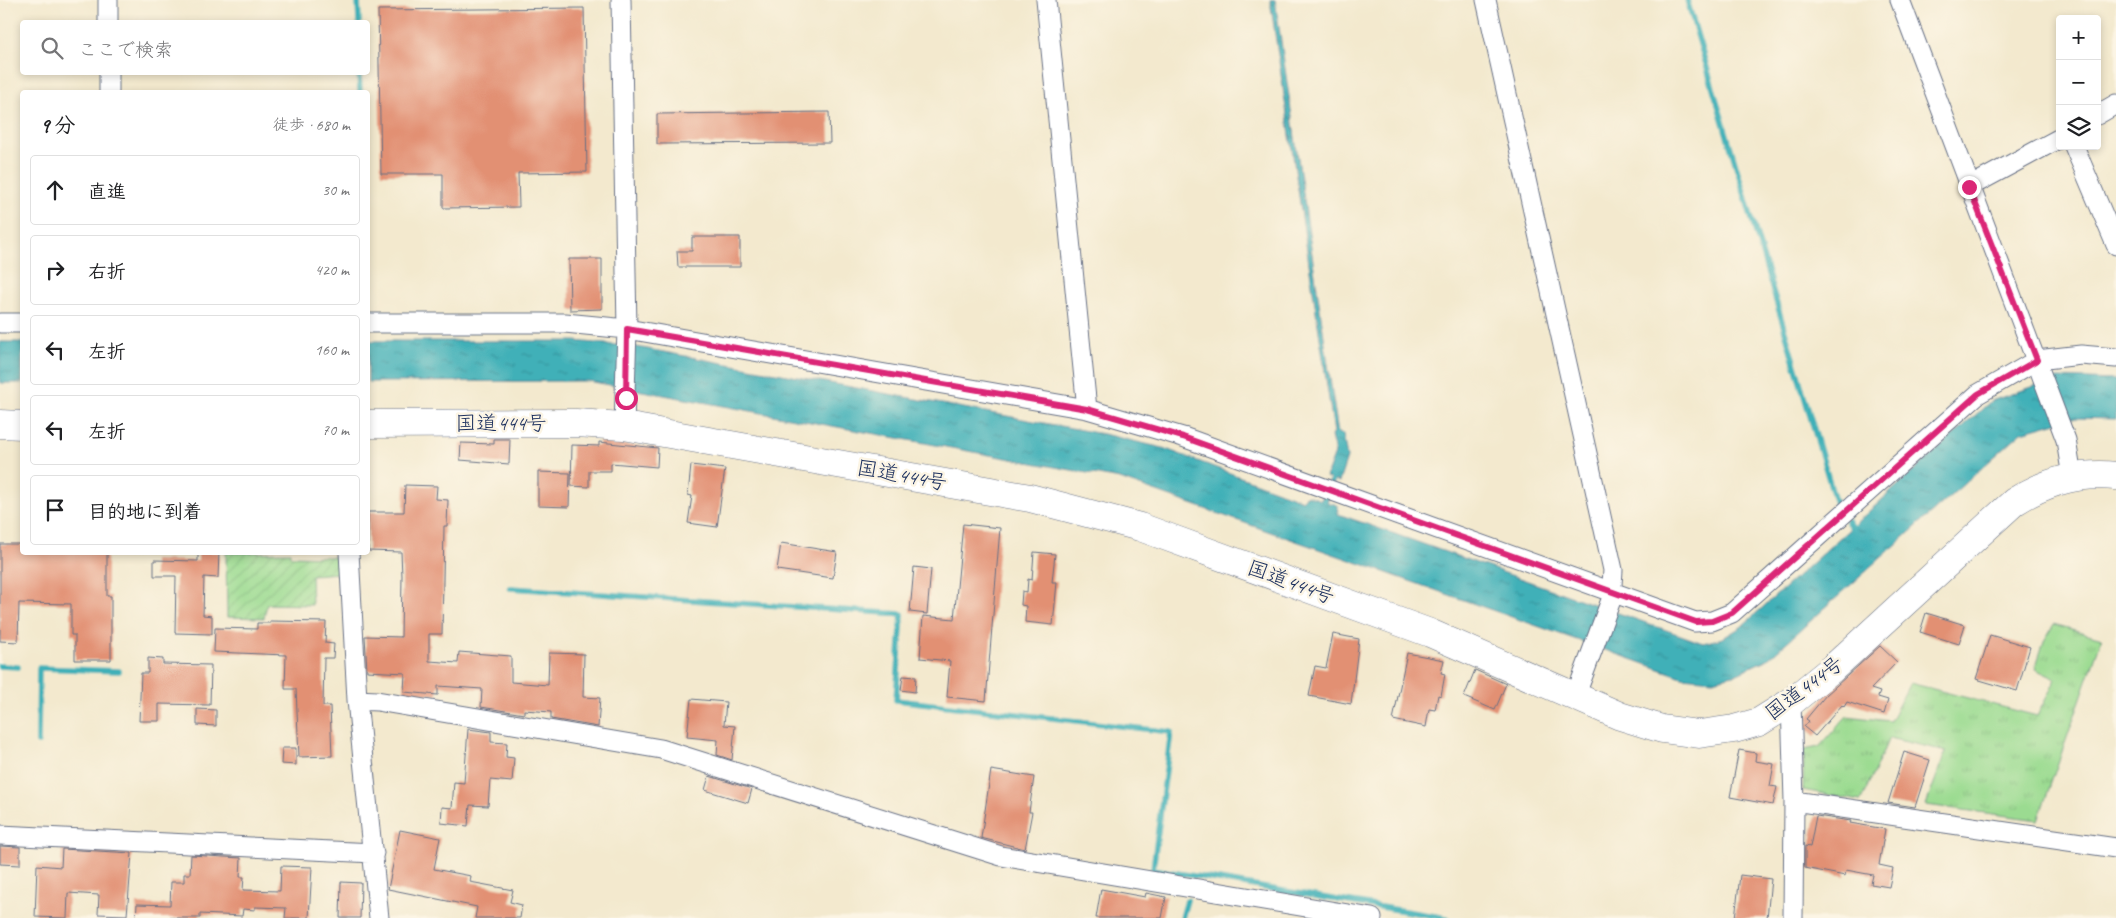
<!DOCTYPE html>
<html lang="ja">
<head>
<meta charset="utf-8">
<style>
	body { margin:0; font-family:Caveat,"Klee One",sans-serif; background:#f6f6f6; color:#202124 }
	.controls { position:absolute; right:15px; top:15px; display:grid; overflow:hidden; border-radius:5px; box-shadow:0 2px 8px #0003 }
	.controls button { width:45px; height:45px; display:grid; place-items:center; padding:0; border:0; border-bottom:1px solid #e0e0e0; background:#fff; color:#202124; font:25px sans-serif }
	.stop { position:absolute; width:15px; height:15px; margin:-11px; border:4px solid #db2777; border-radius:50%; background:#fff }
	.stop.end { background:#db2777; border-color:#fff; box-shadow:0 1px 5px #0008 }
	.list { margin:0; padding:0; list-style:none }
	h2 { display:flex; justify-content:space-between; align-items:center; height:65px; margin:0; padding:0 20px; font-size:21px }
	h2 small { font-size:16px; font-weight:400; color:#757577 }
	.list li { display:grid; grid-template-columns:32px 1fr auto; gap:15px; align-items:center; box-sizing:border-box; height:70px; margin:0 10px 10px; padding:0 10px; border:1px solid #e0e0e0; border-radius:5px }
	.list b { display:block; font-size:19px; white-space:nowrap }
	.list em { font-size:16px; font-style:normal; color:#757577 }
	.icon { flex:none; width:28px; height:28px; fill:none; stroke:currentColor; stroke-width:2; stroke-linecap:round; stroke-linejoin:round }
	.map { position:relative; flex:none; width:2116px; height:918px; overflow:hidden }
	.search { position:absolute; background:#fff; box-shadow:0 2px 8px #0003; left:20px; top:20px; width:350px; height:55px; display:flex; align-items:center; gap:12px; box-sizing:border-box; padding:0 18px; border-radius:5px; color:#757577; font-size:19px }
	.panel { position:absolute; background:#fff; box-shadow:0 2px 8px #0003; left:20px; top:90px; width:350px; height:465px; border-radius:5px }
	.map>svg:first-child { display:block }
</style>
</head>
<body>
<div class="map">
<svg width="2116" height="918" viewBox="0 0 2116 918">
	<defs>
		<pattern id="grass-tufts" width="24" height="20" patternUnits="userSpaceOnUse" patternTransform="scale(1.25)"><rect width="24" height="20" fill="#9bdb91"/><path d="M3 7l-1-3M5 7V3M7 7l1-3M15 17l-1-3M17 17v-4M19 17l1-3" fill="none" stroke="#85bc7f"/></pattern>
		<pattern id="garden-furrows" width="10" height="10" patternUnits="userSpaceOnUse" patternTransform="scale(1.25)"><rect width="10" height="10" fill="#9bdb91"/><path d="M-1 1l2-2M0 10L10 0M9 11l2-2" fill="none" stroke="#85bc7f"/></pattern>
		<pattern id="water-ripples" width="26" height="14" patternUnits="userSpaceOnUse" patternTransform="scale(1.25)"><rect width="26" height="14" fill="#40b0b8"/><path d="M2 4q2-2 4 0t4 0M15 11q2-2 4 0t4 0" fill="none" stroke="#359099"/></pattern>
	</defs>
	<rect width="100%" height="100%" fill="#fcf5e5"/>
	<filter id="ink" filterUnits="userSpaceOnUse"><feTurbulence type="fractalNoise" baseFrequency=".02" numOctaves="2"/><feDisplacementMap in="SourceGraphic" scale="10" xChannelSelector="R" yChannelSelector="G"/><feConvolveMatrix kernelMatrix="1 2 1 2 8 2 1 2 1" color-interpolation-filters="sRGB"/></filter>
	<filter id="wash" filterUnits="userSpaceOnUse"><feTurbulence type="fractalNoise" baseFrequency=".0096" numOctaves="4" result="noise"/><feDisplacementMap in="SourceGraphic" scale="20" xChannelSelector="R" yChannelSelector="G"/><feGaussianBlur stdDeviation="1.12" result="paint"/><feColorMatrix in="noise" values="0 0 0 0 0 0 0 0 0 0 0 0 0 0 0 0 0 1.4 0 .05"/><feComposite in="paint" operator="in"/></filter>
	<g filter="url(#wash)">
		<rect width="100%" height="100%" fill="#f3e9ce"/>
		<!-- grass -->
		<path fill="url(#grass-tufts)" stroke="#5b8578" d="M 2054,624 L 2102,638 L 2038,820 L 1926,805 L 1946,751 L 1889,738 L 1861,801 L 1803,790 L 1804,750 L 1819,747 L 1847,716 L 1890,721 L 1910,683 L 2037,716 L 2056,679 L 2035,669 L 2044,641 Z"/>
		<!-- garden -->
		<path fill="url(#garden-furrows)" stroke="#5b8578" d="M 290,552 L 290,556 L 339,557 L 339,573 L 311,575 L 312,605 L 267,604 L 264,618 L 227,617 L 226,553 Z"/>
		<!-- water -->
		<path fill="url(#water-ripples)" stroke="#2e708b" d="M 1270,0 L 1275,0 L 1338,433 L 1343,434 L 1347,458 L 1339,482 L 1335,480 L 1327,502 L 1337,505 L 1338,514 L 1703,643 L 1723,638 L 1741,627 L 1991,401 L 2058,378 L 2116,380 L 2116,419 L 2071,418 L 2022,432 L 1768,659 L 1733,675 L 1713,680 L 1682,677 L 1120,479 L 588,381 L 368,382 L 368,341 L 575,341 L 637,347 L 1103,434 L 1163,448 L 1302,500 L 1307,495 L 1321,500 L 1330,479 L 1326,477 L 1335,453 L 1331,436 L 1334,433 Z
			M 0,342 L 22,342 L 22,383 L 0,383 Z"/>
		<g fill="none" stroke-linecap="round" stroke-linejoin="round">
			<!-- stream -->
			<path stroke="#40b0b8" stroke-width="5.5" d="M 358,0 L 359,22
				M 1687,0 L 1837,507
				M 359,72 L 360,92
				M 1847,521 L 1856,533
				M 510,588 L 902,614 L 896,700 L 1171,732 L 1153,869 L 1447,918
				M 0,666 L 18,667
				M 38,742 L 39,668 L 119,671
				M 1182,918 L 1187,900"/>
		</g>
		<g id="blocks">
			<!-- building -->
			<path fill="#e29073" d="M 584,8 L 587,172 L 518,173 L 519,207 L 443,208 L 443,174 L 381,174 L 378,10 Z
				M 829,112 L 830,143 L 657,144 L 657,114 Z
				M 692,237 L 740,237 L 740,267 L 678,267 L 677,251 L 692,251 Z
				M 569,259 L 602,259 L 602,309 L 570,310 Z
				M 494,439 L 510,439 L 509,464 L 460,460 L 461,443 L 494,444 Z
				M 599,442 L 658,448 L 657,467 L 611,463 L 611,471 L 589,471 L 589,487 L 571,486 L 572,445 L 599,446 Z
				M 691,465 L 725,469 L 717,527 L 688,523 L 692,496 L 688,495 Z
				M 538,472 L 570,473 L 569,507 L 538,506 Z
				M 405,485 L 437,486 L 436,499 L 448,500 L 447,526 L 444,526 L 442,634 L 429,634 L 429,661 L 458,663 L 459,652 L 511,656 L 511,682 L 548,685 L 549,653 L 584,654 L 583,697 L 600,698 L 598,727 L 551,719 L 551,712 L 524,710 L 524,714 L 481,707 L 482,689 L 438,686 L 438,695 L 404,692 L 405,673 L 367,671 L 365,636 L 401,637 L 402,576 L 401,552 L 368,551 L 368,512 L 404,512 Z
				M 963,524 L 1000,528 L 986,701 L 947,697 L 950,661 L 920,658 L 923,616 L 954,619 Z
				M 781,543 L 837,552 L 833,578 L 777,570 Z
				M 0,544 L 22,544 L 22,552 L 107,552 L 107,596 L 111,596 L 111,660 L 75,660 L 75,635 L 71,635 L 71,604 L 19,603 L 18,642 L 0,641 Z
				M 198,552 L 219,552 L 218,578 L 204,577 L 203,615 L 212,616 L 212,634 L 175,633 L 176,576 L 154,576 L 154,560 L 198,561 Z
				M 1034,552 L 1055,554 L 1052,582 L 1057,582 L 1053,625 L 1025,622 L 1026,606 L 1021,605 L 1022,591 L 1027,592 L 1028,579 L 1032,580 Z
				M 914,567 L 931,569 L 927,614 L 910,612 Z
				M 1926,613 L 1965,625 L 1959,644 L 1920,632 Z
				M 270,621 L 326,622 L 325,643 L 334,644 L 333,658 L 324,658 L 323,706 L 330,706 L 332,756 L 299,757 L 296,689 L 285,689 L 286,655 L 214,652 L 215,628 L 257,629 L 257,623 L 270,623 Z
				M 1333,634 L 1359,639 L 1351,704 L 1309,696 L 1315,666 L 1326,668 Z
				M 1990,635 L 2030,647 L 2017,691 L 1976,679 Z
				M 1880,646 L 1897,662 L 1871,689 L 1880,692 L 1878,697 L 1888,700 L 1884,714 L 1847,702 L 1844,707 L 1842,705 L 1815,736 L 1804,727 L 1809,721 L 1806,719 L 1826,695 Z
				M 1407,653 L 1444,660 L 1441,673 L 1445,674 L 1441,696 L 1438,695 L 1435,710 L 1429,709 L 1426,727 L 1393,720 Z
				M 148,658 L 163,659 L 163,664 L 211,665 L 210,705 L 159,704 L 159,721 L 139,721 L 141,673 L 148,673 Z
				M 1475,670 L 1506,684 L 1495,710 L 1464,697 Z
				M 903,676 L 916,677 L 915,692 L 901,690 Z
				M 691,699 L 726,702 L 724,725 L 735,726 L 732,760 L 717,755 L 718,740 L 687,737 Z
				M 197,709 L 216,710 L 216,726 L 197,725 Z
				M 468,729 L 491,732 L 491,742 L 507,743 L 506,757 L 514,758 L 512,782 L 490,780 L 488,806 L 470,805 L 468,826 L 441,823 L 442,807 L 452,808 L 454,782 L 464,783 Z
				M 282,748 L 296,748 L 296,765 L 281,764 Z
				M 1739,750 L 1756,753 L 1755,761 L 1774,764 L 1770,786 L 1777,787 L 1773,805 L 1730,797 Z
				M 1904,752 L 1930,760 L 1915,807 L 1888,803 Z
				M 991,770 L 1034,777 L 1029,812 L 1032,812 L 1025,849 L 981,838 Z
				M 709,776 L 752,789 L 748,803 L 705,790 Z
				M 1816,816 L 1851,821 L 1850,823 L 1885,829 L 1879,865 L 1893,868 L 1889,887 L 1871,884 L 1873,875 L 1846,870 L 1845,876 L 1805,868 L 1805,846 L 1810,847 Z
				M 400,830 L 440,838 L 434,869 L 471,876 L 470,882 L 513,890 L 510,902 L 522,905 L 520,918 L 475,918 L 477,907 L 388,889 Z
				M 0,846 L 20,847 L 20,865 L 0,864 Z
				M 62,849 L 132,853 L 127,915 L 98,914 L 99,895 L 68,893 L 67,918 L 35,917 L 37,865 L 61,867 Z
				M 191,855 L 241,858 L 240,877 L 244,877 L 243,890 L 280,891 L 281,866 L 312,867 L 309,918 L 285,918 L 286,908 L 255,907 L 255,910 L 243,909 L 242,916 L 200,914 L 200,918 L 136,918 L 137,904 L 170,905 L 171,882 L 184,882 L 184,874 L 190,874 Z
				M 1740,875 L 1771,879 L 1767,918 L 1735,918 Z
				M 341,882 L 361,883 L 360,918 L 340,918 Z
				M 1101,889 L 1145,897 L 1146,893 L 1166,897 L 1162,918 L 1096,918 Z"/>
		</g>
	</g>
	<g filter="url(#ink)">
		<use href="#blocks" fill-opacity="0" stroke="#677085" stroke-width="1"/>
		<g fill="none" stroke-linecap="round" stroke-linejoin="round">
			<defs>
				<path id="minor" d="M 108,0 L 108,22
					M 621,0 L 627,329 L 624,426
					M 1046,0 L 1087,409 L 1183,437 L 1695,622 L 1712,621 L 1732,613 L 1978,394 L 2037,360 L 2081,355 L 2116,358
					M 1486,0 L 1613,570 L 1611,600 L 1575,697
					M 1900,0 L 2066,440 L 2072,477
					M 109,72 L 109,92
					M 2097,115 L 2116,104
					M 2074,146 L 2116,245
					M 1969,187 L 2060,138
					M 0,323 L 22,323
					M 368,323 L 565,323 L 627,329 L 1087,409
					M 349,552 L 357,700 L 379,918
					M 357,700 L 377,701 L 661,749 L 1001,856 L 1372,918
					M 1791,702 L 1794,801 L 1793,918
					M 1794,801 L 2116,848
					M 0,835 L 374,853"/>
				<path id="highway" d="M 0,424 L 22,425
					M 368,424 L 576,423 L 624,426 L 1030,498 L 1140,527 L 1430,633 L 1620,716 L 1662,729 L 1699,734 L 1734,729 L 1759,722 L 1791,702 L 1833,668 L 2014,502 C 2045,482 2079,472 2116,476"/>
			</defs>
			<!-- minor casing -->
			<use href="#minor" stroke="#677085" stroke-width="21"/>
			<!-- highway casing -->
			<use href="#highway" stroke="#677085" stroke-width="29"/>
			<!-- minor -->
			<use href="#minor" stroke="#fff" stroke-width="19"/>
			<!-- highway -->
			<use href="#highway" stroke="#fff" stroke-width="28"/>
		</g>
	</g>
	<g fill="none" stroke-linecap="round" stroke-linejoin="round" filter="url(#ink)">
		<!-- route -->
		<path stroke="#db2777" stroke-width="6" d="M 626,398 L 627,329 L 1087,409 L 1183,437 L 1696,622 L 1712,621 L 1732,613 L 1978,394 L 2037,360 L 1969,187"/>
	</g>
	<g text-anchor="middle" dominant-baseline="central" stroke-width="5" stroke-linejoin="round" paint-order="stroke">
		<!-- street labels -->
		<g font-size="21" fill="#1b2f5e" stroke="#fcf5e5">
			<text x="501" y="423">国道444号</text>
			<text transform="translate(902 475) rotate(10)">国道444号</text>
			<text transform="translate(1291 582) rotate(20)">国道444号</text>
			<text transform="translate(1804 688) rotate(-37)">国道444号</text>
		</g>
	</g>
</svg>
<div class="controls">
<button>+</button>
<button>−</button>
<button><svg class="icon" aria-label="layers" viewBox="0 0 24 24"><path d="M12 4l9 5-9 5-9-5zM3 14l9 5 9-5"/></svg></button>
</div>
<div class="stop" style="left:626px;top:398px"></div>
<div class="stop end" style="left:1969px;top:187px"></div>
<div class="search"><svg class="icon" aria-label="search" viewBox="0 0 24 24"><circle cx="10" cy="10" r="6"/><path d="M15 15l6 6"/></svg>ここで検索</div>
<section class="panel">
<h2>9 分<small>徒歩 · 680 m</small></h2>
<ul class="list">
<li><svg class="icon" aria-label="ahead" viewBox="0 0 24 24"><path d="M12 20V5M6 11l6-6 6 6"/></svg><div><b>直進</b></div><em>30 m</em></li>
<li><svg class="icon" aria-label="right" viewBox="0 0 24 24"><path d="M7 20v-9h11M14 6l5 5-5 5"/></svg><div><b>右折</b></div><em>420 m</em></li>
<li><svg class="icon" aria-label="left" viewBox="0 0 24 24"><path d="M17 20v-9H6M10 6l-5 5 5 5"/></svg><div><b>左折</b></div><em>160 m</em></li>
<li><svg class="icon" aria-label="left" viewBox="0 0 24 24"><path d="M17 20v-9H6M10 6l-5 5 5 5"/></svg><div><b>左折</b></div><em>70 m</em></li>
<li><svg class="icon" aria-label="arrive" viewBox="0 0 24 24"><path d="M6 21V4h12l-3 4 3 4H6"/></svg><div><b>目的地に到着</b></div></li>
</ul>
</section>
</div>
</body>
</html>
